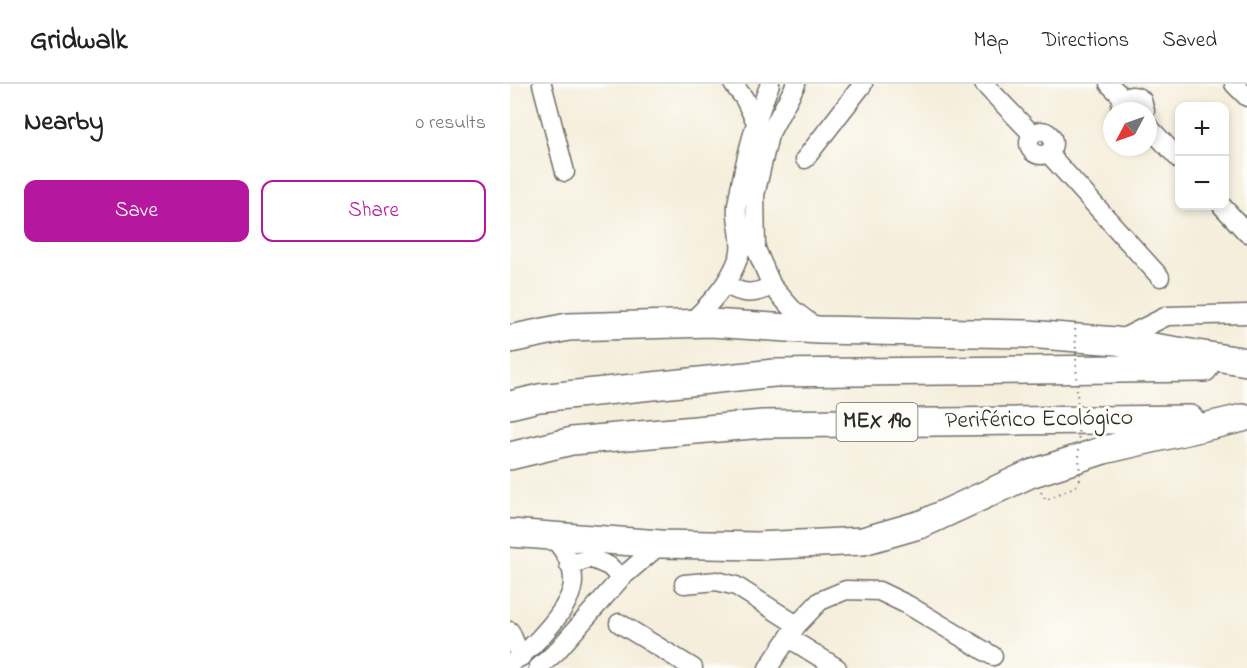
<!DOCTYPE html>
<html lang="en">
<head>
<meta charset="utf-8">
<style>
	body { margin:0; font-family:"Indie Flower",sans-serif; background:#f6f6f6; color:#222 }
	.controls { position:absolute; right:18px; top:18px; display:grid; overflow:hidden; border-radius:12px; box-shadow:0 3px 9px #0003 }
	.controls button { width:54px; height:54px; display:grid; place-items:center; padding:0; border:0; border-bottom:2px solid #e0e0e0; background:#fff; color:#222; font:30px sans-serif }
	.compass { position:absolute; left:593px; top:18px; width:54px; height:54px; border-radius:50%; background:#fff; box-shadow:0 3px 9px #0003; rotate:229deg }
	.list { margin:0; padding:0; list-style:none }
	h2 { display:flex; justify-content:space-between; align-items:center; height:78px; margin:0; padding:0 24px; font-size:26px }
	h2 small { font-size:20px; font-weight:400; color:#767676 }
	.actions { display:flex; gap:12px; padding:18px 24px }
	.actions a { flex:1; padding:14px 0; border:2px solid #b5179e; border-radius:12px; text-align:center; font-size:21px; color:#b5179e }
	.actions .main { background:#b5179e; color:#fff }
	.map { position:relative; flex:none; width:737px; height:584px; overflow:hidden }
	header { display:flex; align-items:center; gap:36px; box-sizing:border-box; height:84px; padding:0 30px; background:#fff; border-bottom:2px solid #e0e0e0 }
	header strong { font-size:28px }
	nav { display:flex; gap:33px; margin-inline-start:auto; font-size:21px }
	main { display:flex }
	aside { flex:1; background:#fff }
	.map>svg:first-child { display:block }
</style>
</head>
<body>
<header>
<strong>Gridwalk</strong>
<nav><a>Map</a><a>Directions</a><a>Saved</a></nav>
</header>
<main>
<aside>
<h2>Nearby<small>0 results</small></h2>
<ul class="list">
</ul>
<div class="actions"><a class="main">Save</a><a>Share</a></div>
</aside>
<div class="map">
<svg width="737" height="584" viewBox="0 0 737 584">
	<rect width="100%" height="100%" fill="#fdfcf7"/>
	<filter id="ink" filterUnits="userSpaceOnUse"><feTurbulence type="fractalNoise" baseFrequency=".0167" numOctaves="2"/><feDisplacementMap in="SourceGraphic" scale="12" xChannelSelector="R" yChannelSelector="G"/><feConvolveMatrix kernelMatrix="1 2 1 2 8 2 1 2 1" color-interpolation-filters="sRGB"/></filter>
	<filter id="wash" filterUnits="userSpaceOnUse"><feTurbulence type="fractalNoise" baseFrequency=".008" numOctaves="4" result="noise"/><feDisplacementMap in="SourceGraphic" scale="24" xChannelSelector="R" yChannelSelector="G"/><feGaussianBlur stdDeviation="1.35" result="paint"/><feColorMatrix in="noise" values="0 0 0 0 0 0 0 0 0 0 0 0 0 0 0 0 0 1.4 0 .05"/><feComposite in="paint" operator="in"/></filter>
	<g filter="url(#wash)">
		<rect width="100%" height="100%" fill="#f5eedc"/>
	</g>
	<g filter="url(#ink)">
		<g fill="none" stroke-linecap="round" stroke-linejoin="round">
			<defs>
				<path id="minor" d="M 32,0 L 55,88
					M 223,0 L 234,14 L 245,36
					M 286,0 L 259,51 L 245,111 L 246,165 L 262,202 L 282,225 L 308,245
					M 474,0 L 522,50
					M 599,0 L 614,15
					M 724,0 L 737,13
					M 610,27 L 612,17 C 618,11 625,10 632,16 L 635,27
					M 638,42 L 670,76
					M519 59a12 12 0 1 1 24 0a12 12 0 1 1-24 0Z
					M 538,69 L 650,193
					M 295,75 L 353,0
					M 712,122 L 737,149
					M 215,200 C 233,211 243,211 262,202
					M 180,239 C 200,220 220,199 229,172 C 234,157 225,137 227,121 C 234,80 244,39 260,0
					M 607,257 L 657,232 L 737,230
					M 59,481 L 80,474 L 99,482 L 111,494
					M 174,500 L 207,497 L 226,502 L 287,541
					M 109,539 L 183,584
					M 0,547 L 11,573
					M 279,554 L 327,584
					M 0,580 C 21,566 64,522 63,496 C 63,478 51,462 40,451
					M 28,584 L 46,568 L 111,494 L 151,460
					M 258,584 L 287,541 L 310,517 L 336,506 L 369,507 L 398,521 L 483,572"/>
				<path id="highway" d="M 0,255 L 58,243 L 201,239 L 309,246 L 518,250 L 606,257 L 737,278
					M 0,321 L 29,314 L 264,289 L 694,284
					M 0,372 L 62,357 L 253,340 L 680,335
					M 0,449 L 151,460 L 247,462 L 353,457 L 412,440 L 520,390 L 594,366 L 733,334"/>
			</defs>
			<!-- minor casing -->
			<use href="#minor" stroke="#726f69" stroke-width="21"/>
			<!-- highway casing -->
			<use href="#highway" stroke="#726f69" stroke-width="30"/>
			<!-- path -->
			<path stroke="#726f69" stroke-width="2" stroke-dasharray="1.5 4.5" stroke-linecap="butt" d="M 531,408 L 536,416 L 570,400"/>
			<!-- minor -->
			<use href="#minor" stroke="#fff" stroke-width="18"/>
			<!-- highway -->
			<use href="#highway" stroke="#fff" stroke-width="27"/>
			<!-- path-bridge -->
			<path stroke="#726f69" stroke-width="2" stroke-dasharray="1.5 4.5" stroke-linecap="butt" d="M 565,239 L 570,400"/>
		</g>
	</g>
	<g text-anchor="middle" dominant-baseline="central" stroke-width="6" stroke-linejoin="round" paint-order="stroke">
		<!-- shield labels -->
		<rect fill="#fdfcf7" stroke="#6a6a68" stroke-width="1.5" x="326.5" y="319" width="81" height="38" rx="4.5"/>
		<g font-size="22" font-weight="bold" fill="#2b2b2b">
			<text x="367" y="338">MEX 190</text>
		</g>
		<!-- street labels -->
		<g font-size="24" fill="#2b2b2b" stroke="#fdfcf7">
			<text transform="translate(529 336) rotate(-1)">Periférico Ecológico</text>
		</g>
	</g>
</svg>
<div class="controls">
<button>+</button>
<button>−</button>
</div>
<svg class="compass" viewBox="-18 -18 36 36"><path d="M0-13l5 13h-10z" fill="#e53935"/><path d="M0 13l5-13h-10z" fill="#767676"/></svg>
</div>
</main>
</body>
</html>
